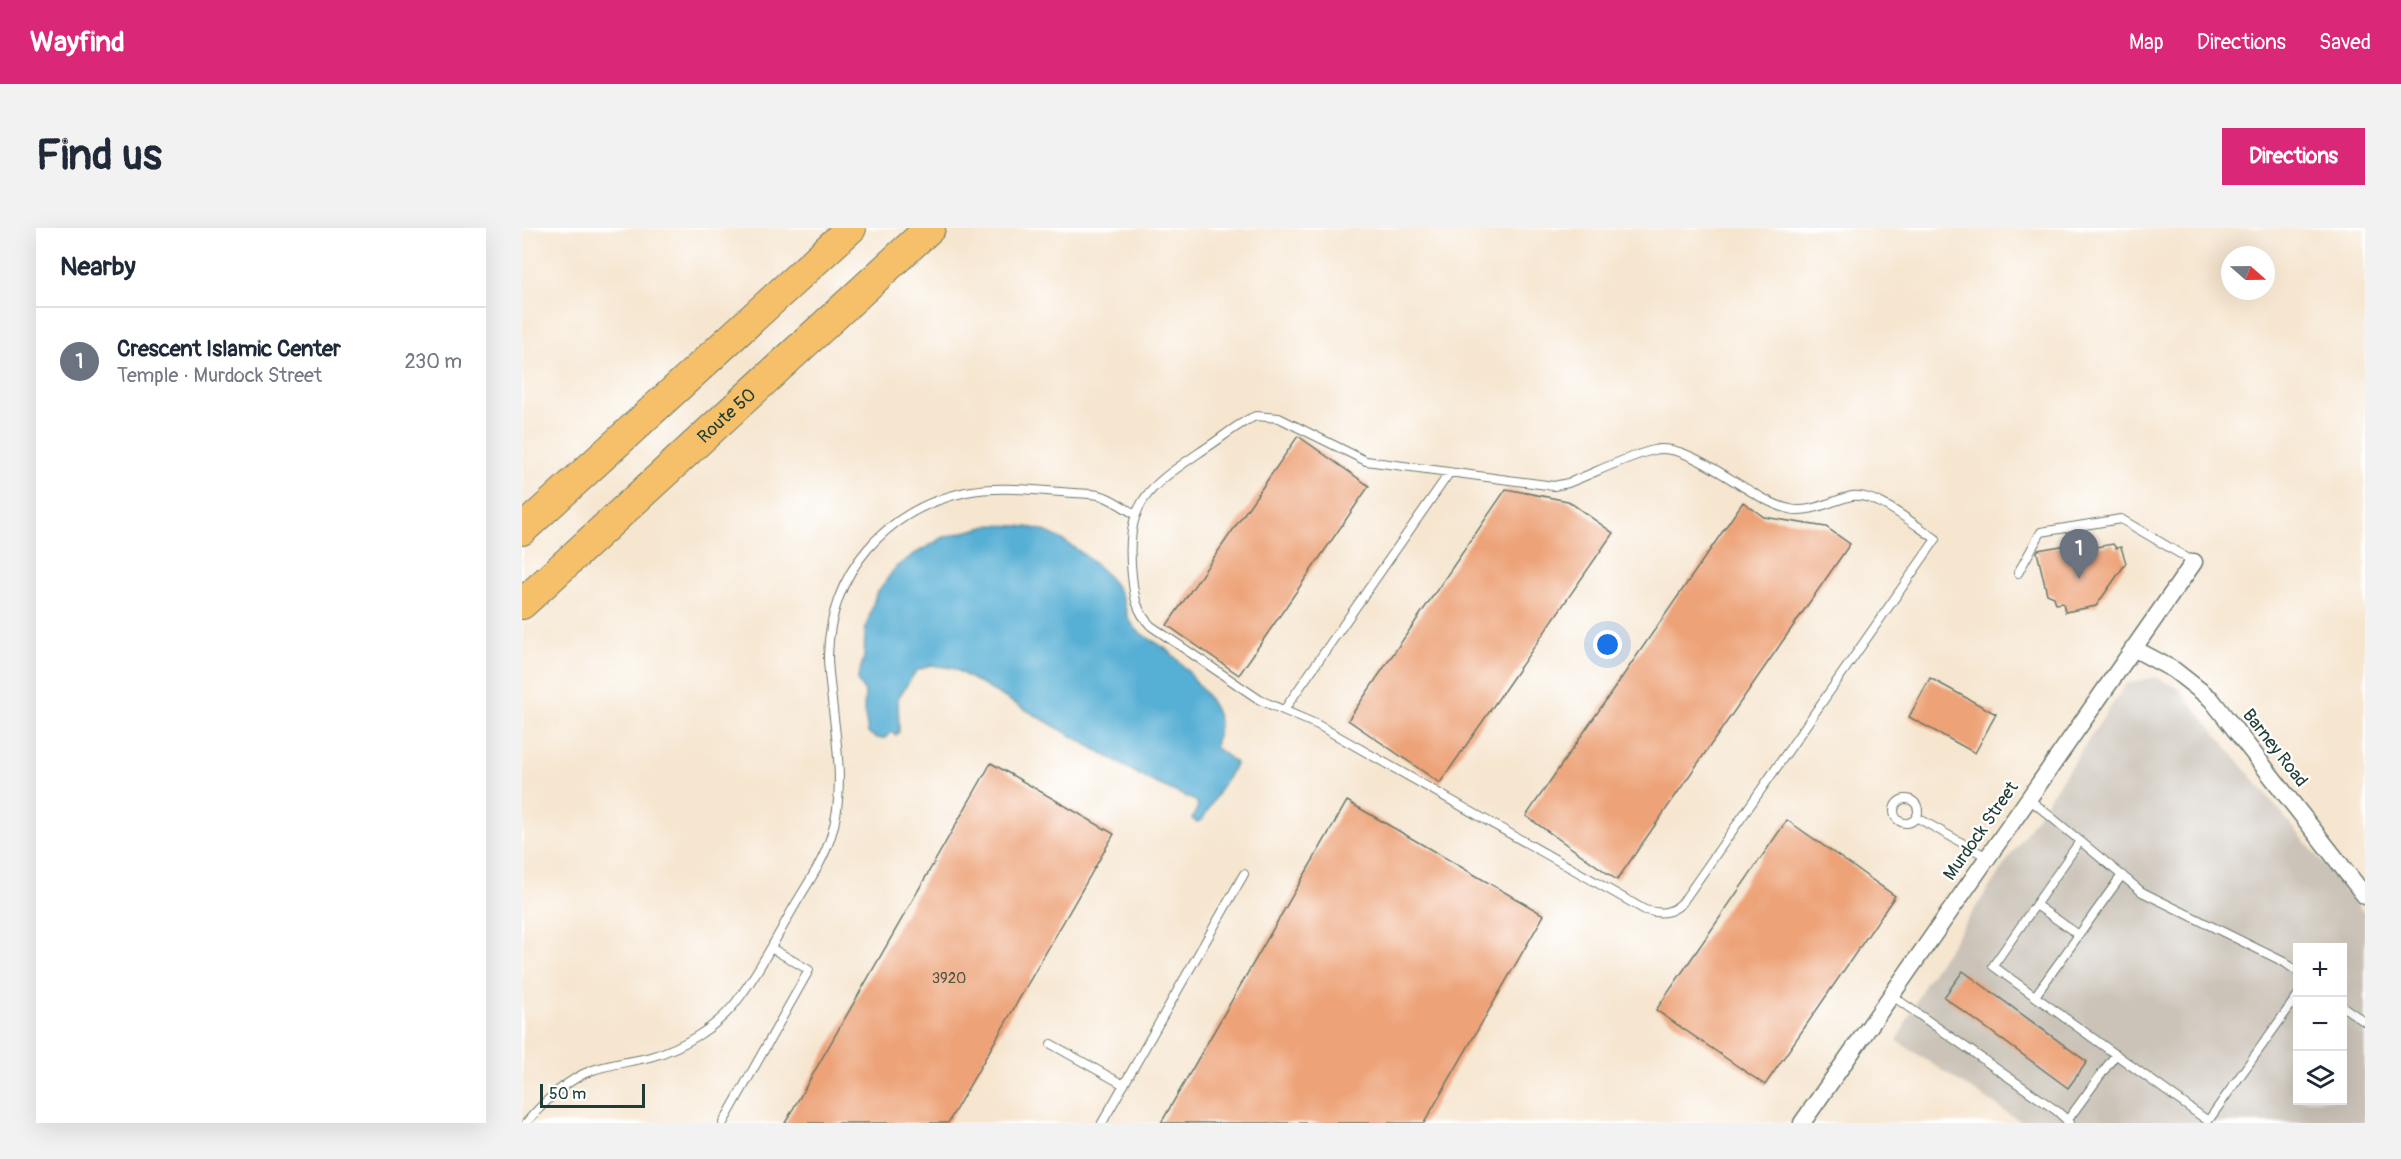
<!DOCTYPE html>
<html lang="en">
<head>
<meta charset="utf-8">
<style>
	body { margin:0; font-family:Pangolin,sans-serif; background:#f2f2f3; color:#1f2937 }
	.controls { position:absolute; right:18px; bottom:18px; display:grid; overflow:hidden; border-radius:0px; box-shadow:0 6px 24px #0002 }
	.controls button { width:54px; height:54px; display:grid; place-items:center; padding:0; border:0; border-bottom:2px solid #e0e1e3; background:#fff; color:#1f2937; font:30px sans-serif }
	.compass { position:absolute; left:1699px; top:18px; width:54px; height:54px; border-radius:50%; background:#fff; box-shadow:0 6px 24px #0002; rotate:110deg }
	.scale { position:absolute; left:18px; bottom:15px; width:105px; box-sizing:border-box; padding-left:6px; border:3px solid #1f3d34; border-top:0; font-size:16px; line-height:21px; white-space:nowrap; color:#1f3d34; -webkit-text-stroke:4px #fff; paint-order:stroke }
	.you { position:absolute; left:1086px; top:417px; width:21px; height:21px; margin:-15px; border:4px solid #fff; border-radius:50%; background:#1a73e8; box-shadow:0 0 0 9px #1a73e833 }
	.badge { display:grid; place-items:center; width:39px; height:39px; border-radius:50%; background:#db2777; color:#fff; font-size:20px; font-weight:700 }
	.pin { position:absolute; translate:-50% -50px; filter:drop-shadow(0 2px 3px #0008) }
	.pin::after { content:''; position:absolute; top:32px; width:21px; height:18px; background:inherit; clip-path:polygon(0 0,100% 0,50% 100%) }
	.list { margin:0; padding:0; list-style:none }
	h2 { display:flex; justify-content:space-between; align-items:center; height:78px; margin:0; padding:0 24px; font-size:26px }
	h2 small { font-size:20px; font-weight:400; color:#747a83 }
	.list li { display:grid; grid-template-columns:39px 1fr auto; gap:18px; align-items:center; box-sizing:border-box; height:108px; padding:0 24px; border-top:2px solid #e0e1e3 }
	.list b { display:block; font-size:22px; white-space:nowrap }
	.list p { margin:0; font-size:20px; white-space:nowrap; color:#747a83 }
	.list em { font-size:20px; font-style:normal; color:#747a83 }
	.icon { flex:none; width:33px; height:33px; fill:none; stroke:currentColor; stroke-width:2; stroke-linecap:round; stroke-linejoin:round }
	.map { position:relative; flex:none; width:1843px; height:895px; overflow:hidden; border-radius:0px }
	header { display:flex; align-items:center; gap:36px; box-sizing:border-box; height:84px; padding:0 30px; background:#db2777; color:#fff }
	header strong { font-size:28px }
	nav { display:flex; gap:33px; margin-inline-start:auto; font-size:21px }
	.intro { display:flex; align-items:center; justify-content:space-between; box-sizing:border-box; height:144px; padding:0 36px }
	h1 { margin:0; font-size:42px }
	.button { padding:15px 27px; border-radius:0px; background:#db2777; color:#fff; font-size:21px; font-weight:700 }
	main { display:flex; gap:36px; padding:0 36px }
	aside { flex:1; background:#fff; border-radius:0px; box-shadow:0 6px 24px #0002 }
	.map>svg:first-child { display:block }
</style>
</head>
<body>
<header>
<strong>Wayfind</strong>
<nav><a>Map</a><a>Directions</a><a>Saved</a></nav>
</header>
<div class="intro"><h1>Find us</h1><a class="button">Directions</a></div>
<main>
<aside>
<h2>Nearby<small></small></h2>
<ul class="list">
<li><span class="badge" style="background:#6b7280">1</span><div><b>Crescent Islamic Center</b><p>Temple · Murdock Street</p></div><em>230 m</em></li>
</ul>
</aside>
<div class="map">
<svg width="1843" height="895" viewBox="0 0 1843 895">
	<rect width="100%" height="100%" fill="#fff"/>
	<filter id="ink" filterUnits="userSpaceOnUse"><feTurbulence type="fractalNoise" baseFrequency=".0167" numOctaves="2"/><feDisplacementMap in="SourceGraphic" scale="12" xChannelSelector="R" yChannelSelector="G"/><feConvolveMatrix kernelMatrix="1 2 1 2 8 2 1 2 1" color-interpolation-filters="sRGB"/></filter>
	<filter id="wash" filterUnits="userSpaceOnUse"><feTurbulence type="fractalNoise" baseFrequency=".008" numOctaves="4" result="noise"/><feDisplacementMap in="SourceGraphic" scale="24" xChannelSelector="R" yChannelSelector="G"/><feGaussianBlur stdDeviation="1.35" result="paint"/><feColorMatrix in="noise" values="0 0 0 0 0 0 0 0 0 0 0 0 0 0 0 0 0 1.4 0 .05"/><feComposite in="paint" operator="in"/></filter>
	<g filter="url(#wash)">
		<rect width="100%" height="100%" fill="#f6e6d0"/>
		<!-- industrial -->
		<path fill="#cbc3b8" fill-rule="evenodd" d="M 1633,449 L 1656,460 L 1843,686 L 1843,895 L 1501,895 L 1375,813 L 1403,755 L 1604,456 ZM 1776,720 L 1820,720 L 1820,872 L 1776,872 Z"/>
		<!-- water -->
		<path fill="#57afd4" stroke="#3b7684" stroke-width="1.5" d="M 470,297 C 486,298 501,297 516,301 C 543,309 588,343 600,369 C 606,383 602,388 615,402 C 625,411 639,416 649,425 C 662,438 698,478 697,496 C 697,504 694,512 693,519 L 714,535 L 680,592 L 675,594 L 670,591 L 676,578 L 674,573 L 625,551 L 431,440 L 409,437 L 394,443 L 376,470 L 377,504 L 374,507 L 369,504 L 363,510 L 355,510 L 346,505 L 342,481 L 343,464 L 336,454 L 336,449 L 342,429 L 343,403 L 354,366 L 374,339 L 391,327 L 422,309 Z"/>
		<g id="blocks">
			<!-- building -->
			<path fill="#eda277" d="M 776,208 L 847,258 L 717,447 L 645,397 Z
				M 984,261 L 1046,273 L 1091,305 L 918,555 L 826,492 Z
				M 1221,274 L 1242,289 L 1304,299 L 1328,316 L 1095,652 L 1004,588 Z
				M 1567,313 L 1568,320 L 1591,316 L 1594,320 L 1599,319 L 1604,335 L 1574,378 L 1543,384 L 1541,375 L 1534,376 L 1532,369 L 1525,366 L 1515,324 L 1516,322 Z
				M 1408,450 L 1474,486 L 1453,525 L 1387,489 Z
				M 469,535 L 592,606 L 426,895 L 263,895 Z
				M 825,573 L 1022,687 L 902,895 L 639,895 Z
				M 1265,592 L 1373,668 L 1243,857 L 1134,782 Z
				M 1441,743 L 1565,834 L 1546,860 L 1422,769 Z"/>
		</g>
	</g>
	<g filter="url(#ink)">
		<use href="#blocks" fill-opacity="0" stroke="#6a786b" stroke-width="1.5"/>
		<g fill="none" stroke-linecap="round" stroke-linejoin="round">
			<defs>
				<path id="lane" d="M 734,188 L 757,190 L 844,233 L 1032,258 L 1046,255 C 1072,245 1106,228 1132,222 C 1170,213 1228,273 1268,281 C 1288,286 1311,272 1330,268 C 1354,264 1394,298 1414,311 L 1160,675 C 1148,686 1139,686 1123,682 L 796,497 L 738,472 L 629,398 C 614,383 612,368 610,348 C 602,272 627,259 684,220 C 700,210 716,195 734,188 Z
					M 1496,345 L 1519,304 L 1599,291 L 1672,334
					M 762,482 L 928,244
					M 1506,570 L 1620,664 L 1762,734 L 1776,744
					M1372 583a12 12 0 1 1 24 0a12 12 0 1 1-24 0Z
					M 1394,589 L 1465,629
					M 1558,613 L 1471,738 L 1686,893 L 1776,767
					M 1514,677 L 1557,707
					M 1369,767 L 1535,883 L 1548,895
					M 1513,768 L 1600,647
					M 1820,778 L 1843,794
					M 529,816 L 602,857
					M 1545,893 L 1594,826
					M 4,895 C 21,875 43,853 68,843 C 87,836 109,834 128,829 C 160,820 198,798 217,770 C 239,741 255,708 273,677 C 286,655 302,632 309,608 C 324,562 314,512 309,464 C 308,453 306,440 306,428 C 308,344 363,282 444,264 C 479,257 517,263 552,265 C 561,266 574,265 583,269 C 593,273 604,281 614,287
					M 201,895 L 287,742 L 249,720
					M 580,895 L 722,646"/>
				<path id="street" d="M 1611,420 L 1652,442 L 1689,471 L 1843,668
					M 1280,895 L 1672,334"/>
				<g id="highway">
					<path d="M 0,302 L 329,0"/>
					<path id="s1" d="M 0,376 L 408,0"/>
				</g>
			</defs>
			<!-- lane casing -->
			<use href="#lane" stroke="#6a786b" stroke-width="10"/>
			<!-- street casing -->
			<use href="#street" stroke="#6a786b" stroke-width="19"/>
			<!-- highway casing -->
			<use href="#highway" stroke="#6a786b" stroke-width="32"/>
			<!-- lane -->
			<use href="#lane" stroke="#fff" stroke-width="8"/>
			<!-- street -->
			<use href="#street" stroke="#fff" stroke-width="16"/>
			<!-- highway -->
			<use href="#highway" stroke="#f6c06b" stroke-width="30"/>
		</g>
	</g>
	<g text-anchor="middle" dominant-baseline="central" stroke-width="4.5" stroke-linejoin="round" paint-order="stroke">
		<!-- number labels -->
		<g font-size="15" fill="#525645">
			<text x="427" y="750">3920</text>
		</g>
		<!-- street labels -->
		<g font-size="18" fill="#1f3d34" stroke="#fff">
			<text stroke="none"><textPath href="#s1" startOffset="278">Route 50</textPath></text>
			<text transform="translate(1753 520) rotate(52)">Barney Road</text>
			<text transform="translate(1459 603) rotate(-55)">Murdock Street</text>
		</g>
	</g>
</svg>
<div class="controls">
<button>+</button>
<button>−</button>
<button><svg class="icon" aria-label="layers" viewBox="0 0 24 24"><path d="M12 4l9 5-9 5-9-5zM3 14l9 5 9-5"/></svg></button>
</div>
<svg class="compass" viewBox="-18 -18 36 36"><path d="M0-13l5 13h-10z" fill="#e53935"/><path d="M0 13l5-13h-10z" fill="#747a83"/></svg>
<div class="scale">50 m</div>
<div class="you"></div>
<div class="pin badge" style="left:1557px;top:351px;background:#6b7280">1</div>
</div>
</main>
</body>
</html>
